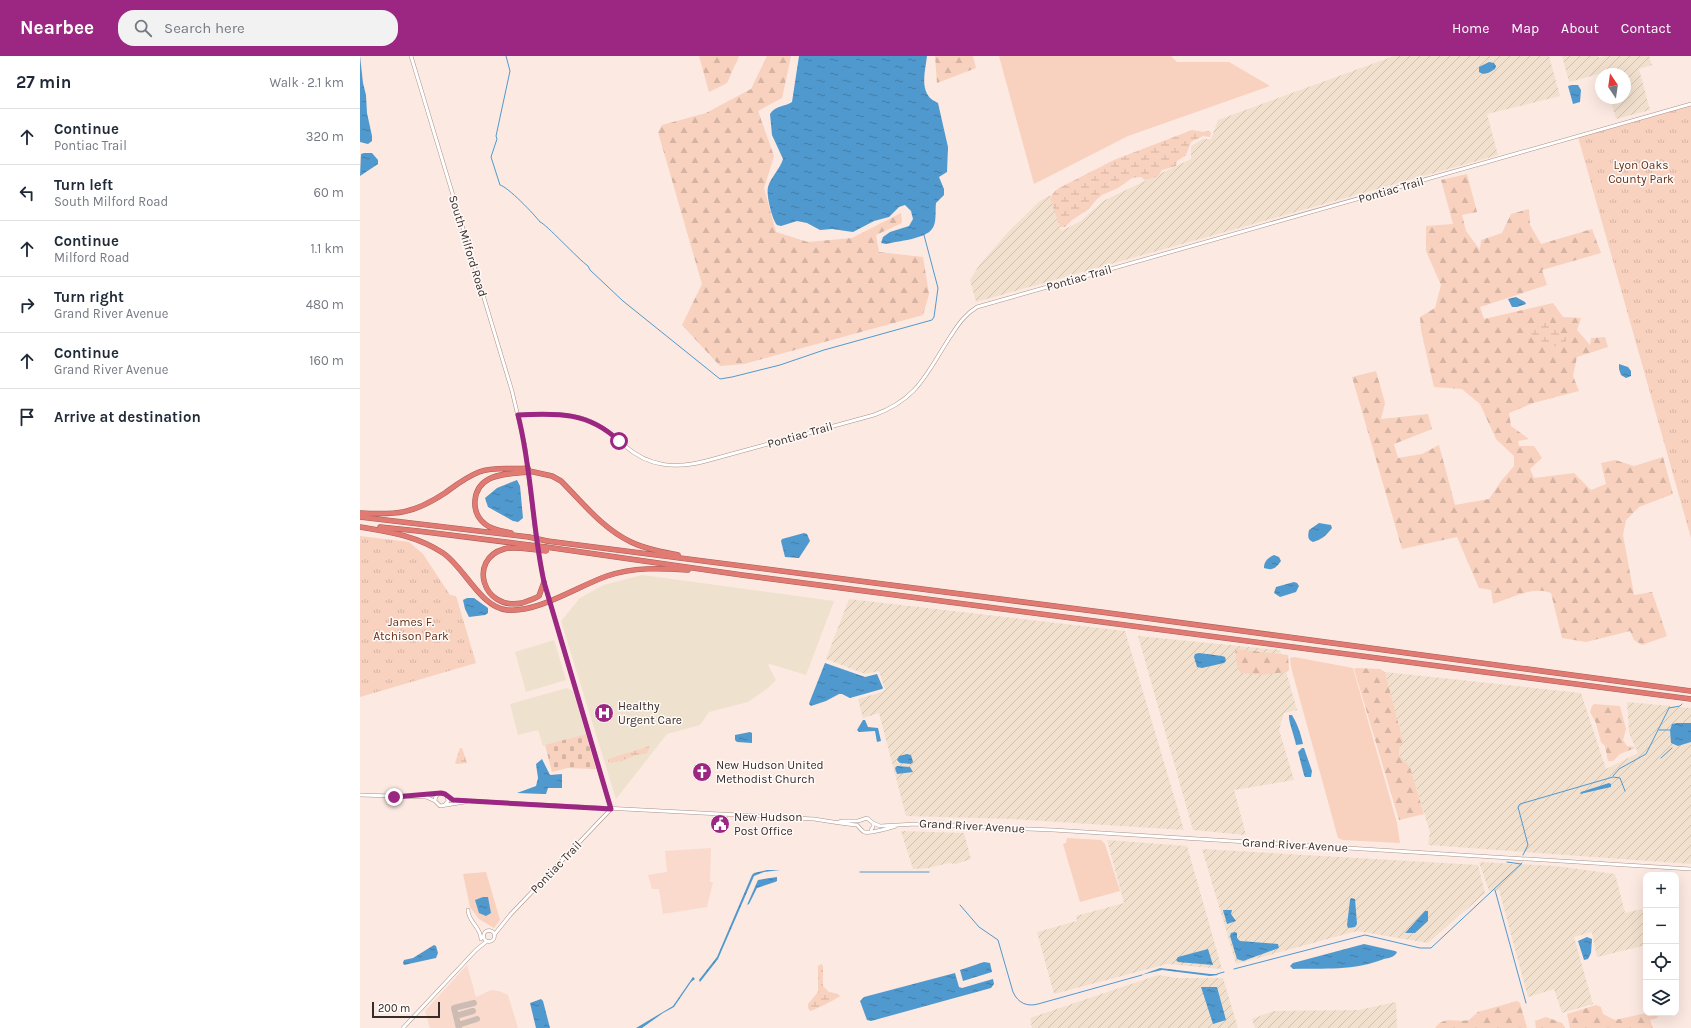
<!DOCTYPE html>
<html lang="en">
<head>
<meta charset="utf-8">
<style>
	body { margin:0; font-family:Karla,sans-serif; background:#f2f2f3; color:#1f2937 }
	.controls { position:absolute; right:12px; bottom:12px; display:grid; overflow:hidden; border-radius:8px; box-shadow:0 4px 16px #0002 }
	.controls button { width:36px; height:36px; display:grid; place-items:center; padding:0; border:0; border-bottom:1px solid #e0e1e3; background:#fff; color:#1f2937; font:20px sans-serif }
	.compass { position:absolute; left:1235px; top:12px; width:36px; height:36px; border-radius:50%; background:#fff; box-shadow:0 4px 16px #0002; rotate:347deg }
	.scale { position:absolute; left:12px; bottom:10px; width:68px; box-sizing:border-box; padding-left:4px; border:2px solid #362d29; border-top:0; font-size:11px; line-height:14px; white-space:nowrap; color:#362d29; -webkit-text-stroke:3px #fffaf8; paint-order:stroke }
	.stop { position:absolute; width:12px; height:12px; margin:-9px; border:3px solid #9b2782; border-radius:50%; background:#fff }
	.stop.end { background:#9b2782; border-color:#fff; box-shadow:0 1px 4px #0008 }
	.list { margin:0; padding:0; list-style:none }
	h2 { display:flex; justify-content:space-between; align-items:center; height:52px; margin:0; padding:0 16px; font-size:17px }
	h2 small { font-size:13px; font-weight:400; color:#747a83 }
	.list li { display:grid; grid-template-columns:26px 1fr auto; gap:12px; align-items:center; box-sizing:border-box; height:56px; padding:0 16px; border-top:1px solid #e0e1e3 }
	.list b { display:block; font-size:15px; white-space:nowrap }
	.list p { margin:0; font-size:13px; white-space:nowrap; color:#747a83 }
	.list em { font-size:13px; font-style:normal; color:#747a83 }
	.icon { flex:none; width:22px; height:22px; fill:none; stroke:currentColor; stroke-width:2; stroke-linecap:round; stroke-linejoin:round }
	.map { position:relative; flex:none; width:1331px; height:972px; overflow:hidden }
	header { display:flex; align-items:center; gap:24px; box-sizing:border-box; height:56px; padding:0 20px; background:#9b2782; color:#fff }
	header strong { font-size:19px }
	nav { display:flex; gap:22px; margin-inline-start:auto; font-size:14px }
	.search { width:280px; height:36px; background:#f2f2f3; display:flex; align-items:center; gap:10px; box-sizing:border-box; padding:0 14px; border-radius:16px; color:#747a83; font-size:15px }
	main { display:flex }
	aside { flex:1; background:#fff }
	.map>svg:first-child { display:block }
</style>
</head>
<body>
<header>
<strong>Nearbee</strong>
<div class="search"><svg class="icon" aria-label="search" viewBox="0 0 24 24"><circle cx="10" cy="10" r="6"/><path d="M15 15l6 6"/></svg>Search here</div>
<nav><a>Home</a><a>Map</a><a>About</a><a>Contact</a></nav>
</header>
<main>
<aside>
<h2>27 min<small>Walk · 2.1 km</small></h2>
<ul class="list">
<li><svg class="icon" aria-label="ahead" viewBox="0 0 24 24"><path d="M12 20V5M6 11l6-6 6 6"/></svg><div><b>Continue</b><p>Pontiac Trail</p></div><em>320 m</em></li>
<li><svg class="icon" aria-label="left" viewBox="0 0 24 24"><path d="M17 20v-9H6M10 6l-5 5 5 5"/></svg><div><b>Turn left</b><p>South Milford Road</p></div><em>60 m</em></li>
<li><svg class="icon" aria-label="ahead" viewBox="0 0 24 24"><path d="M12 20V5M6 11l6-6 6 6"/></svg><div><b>Continue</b><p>Milford Road</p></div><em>1.1 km</em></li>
<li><svg class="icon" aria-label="right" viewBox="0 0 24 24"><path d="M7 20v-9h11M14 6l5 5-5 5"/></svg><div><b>Turn right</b><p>Grand River Avenue</p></div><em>480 m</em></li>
<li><svg class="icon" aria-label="ahead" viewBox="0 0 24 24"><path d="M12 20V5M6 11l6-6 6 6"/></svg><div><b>Continue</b><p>Grand River Avenue</p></div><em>160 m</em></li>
<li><svg class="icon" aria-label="arrive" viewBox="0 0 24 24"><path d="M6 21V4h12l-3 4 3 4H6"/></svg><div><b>Arrive at destination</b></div></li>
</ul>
</aside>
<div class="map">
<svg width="1331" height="972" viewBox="0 0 1331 972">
	<defs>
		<pattern id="industrial-furrows" width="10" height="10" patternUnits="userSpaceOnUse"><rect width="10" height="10" fill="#f2e0cf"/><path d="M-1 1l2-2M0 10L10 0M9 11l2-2" fill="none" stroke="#d0c0b2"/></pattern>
		<pattern id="forest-firs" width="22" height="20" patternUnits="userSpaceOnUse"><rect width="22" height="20" fill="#f8d1bf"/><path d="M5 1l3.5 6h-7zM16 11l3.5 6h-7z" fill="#d5b4a4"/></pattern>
		<pattern id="wetland-marsh" width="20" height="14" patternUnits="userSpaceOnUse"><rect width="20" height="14" fill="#f8d1bf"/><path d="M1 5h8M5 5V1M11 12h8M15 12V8" fill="none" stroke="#d5b4a4"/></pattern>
		<pattern id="cemetery-stones" width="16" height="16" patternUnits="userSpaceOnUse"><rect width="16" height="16" fill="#f8d1bf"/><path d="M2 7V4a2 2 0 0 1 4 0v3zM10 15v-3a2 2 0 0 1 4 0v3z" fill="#d5b4a4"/></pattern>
		<pattern id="park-tufts" width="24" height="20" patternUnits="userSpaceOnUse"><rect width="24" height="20" fill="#f8d1bf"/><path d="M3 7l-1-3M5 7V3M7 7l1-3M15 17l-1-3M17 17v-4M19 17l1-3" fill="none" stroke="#d5b4a4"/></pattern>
		<pattern id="water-ripples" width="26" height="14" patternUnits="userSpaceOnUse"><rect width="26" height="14" fill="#5099ce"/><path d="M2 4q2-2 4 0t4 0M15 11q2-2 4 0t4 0" fill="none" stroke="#437da7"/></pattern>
	</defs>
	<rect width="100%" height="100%" fill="#fce9e1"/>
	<!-- commercial -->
	<path fill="#eee2ce" d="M 282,519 L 474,545 L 446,619 L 410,608 L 408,609 L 416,624 L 408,632 L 388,646 L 349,656 L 340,669 L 307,678 L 256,743 L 201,565 L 220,542 L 244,529 Z
		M 194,584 L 206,624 L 166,636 L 155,596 Z
		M 207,632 L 213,635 L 226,678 L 183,690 L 178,674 L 158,679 L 150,648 Z"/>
	<!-- industrial -->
	<path fill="url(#industrial-furrows)" d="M 1034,0 L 1189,0 L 1200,40 L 1127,58 L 1138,99 L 616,246 L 610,224 L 620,208 L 650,174 L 680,145 L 690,139 L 701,175 L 721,165 L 743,145 L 831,103 L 831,90 L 843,83 L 851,83 L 858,64 Z
		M 1202,0 L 1238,0 L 1239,2 L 1245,0 L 1289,0 L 1292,9 L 1279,13 L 1290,54 L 1256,63 L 1250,42 L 1265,42 L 1265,18 L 1243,17 L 1209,26 Z
		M 489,543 L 765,575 L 824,774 L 653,763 L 546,760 L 519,657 L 503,662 L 498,643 L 522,636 L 525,633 L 519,615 L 505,618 L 466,603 Z
		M 778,580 L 920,594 L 937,654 L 924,657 L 919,674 L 934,724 L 874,734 L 886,779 L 833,774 Z
		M 1025,616 L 1221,637 L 1246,713 L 1278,697 L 1269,677 L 1267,646 L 1331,652 L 1331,808 L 1068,789 L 1070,776 L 1050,711 L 1039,699 L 1039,691 L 1043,685 Z
		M 541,775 L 604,777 L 611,803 L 596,808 L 589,807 L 568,812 L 553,813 Z
		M 747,784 L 827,790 L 862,913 L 807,908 L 694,938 L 677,876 L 717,865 L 716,860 L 764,847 Z
		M 842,793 L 1118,809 L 1125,837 L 1068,887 L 997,875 L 876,908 Z
		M 1119,806 L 1195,810 L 1255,818 L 1265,857 L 1286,852 L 1286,889 L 1237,901 L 1232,876 L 1214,881 L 1233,948 L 1202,957 L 1194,933 L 1168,941 L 1139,834 L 1129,835 Z
		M 798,919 L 817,922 L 863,922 L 878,972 L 672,972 L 670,962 Z
		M 1036,946 L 1037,972 L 895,972 L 892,963 L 913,955 L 999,954 Z"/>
	<!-- built -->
	<path fill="#fadacc" d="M 351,792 L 350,826 L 353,826 L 347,851 L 303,858 L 299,833 L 292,833 L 288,819 L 307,816 L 305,795 Z
		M 107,909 L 116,941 L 131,934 L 139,935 L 148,939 L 158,972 L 70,972 L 65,955 Z"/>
	<!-- green -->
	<path fill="#f8d1bf" d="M 639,0 L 811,0 L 817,6 L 869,6 L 910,30 L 768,80 L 674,128 Z
		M 934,601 L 993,612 L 1037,767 L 1040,787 L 983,784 L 978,782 L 931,611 L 930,602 Z
		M 707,782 L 741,784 L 745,788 L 760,835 L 720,846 L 703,788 L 706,787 Z
		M 126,816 L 140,864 L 134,872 L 119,863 L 110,851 L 103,818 Z"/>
	<!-- forest -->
	<path fill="url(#forest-firs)" d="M 339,0 L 379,0 L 367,27 L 349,36 Z
		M 407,0 L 431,0 L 422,42 L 398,55 L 414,100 L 404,132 L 416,176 L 448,186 L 492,182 L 541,157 L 542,167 L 516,179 L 519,196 L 563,201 L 569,238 L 563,259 L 384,308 L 360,310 L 322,269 L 342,228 L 298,76 L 302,69 L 346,57 L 391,33 Z
		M 575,0 L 613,0 L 616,12 L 577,27 Z
		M 1107,118 L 1117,156 L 1102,159 L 1106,175 L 1120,194 L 1121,184 L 1142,177 L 1151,158 L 1169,153 L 1170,169 L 1181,188 L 1232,173 L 1241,197 L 1182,214 L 1187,229 L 1120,251 L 1124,263 L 1193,247 L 1203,261 L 1221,262 L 1217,274 L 1230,289 L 1231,282 L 1245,281 L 1248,291 L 1217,301 L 1213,320 L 1219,335 L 1173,347 L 1149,357 L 1151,370 L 1169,383 L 1158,385 L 1159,390 L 1174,390 L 1182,402 L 1170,413 L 1174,422 L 1214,417 L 1231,434 L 1246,428 L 1241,407 L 1255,404 L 1274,410 L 1303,401 L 1313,438 L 1279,451 L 1266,464 L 1263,479 L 1274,539 L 1292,536 L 1307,580 L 1282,589 L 1274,584 L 1270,575 L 1226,586 L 1202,582 L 1191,537 C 1173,530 1151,542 1133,548 L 1131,534 L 1119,532 L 1097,481 L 1042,493 L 992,321 L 1016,315 L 1025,347 L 1021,363 L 1068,358 L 1072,373 L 1034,388 L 1038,402 L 1062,398 L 1079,389 L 1095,449 L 1129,443 L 1142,424 L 1154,410 L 1154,400 L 1136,383 L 1120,348 L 1102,333 L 1074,331 L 1061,274 L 1060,261 L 1075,252 L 1081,229 L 1066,195 L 1066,170 L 1093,168 L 1081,124 Z
		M 875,593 L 928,599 L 929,614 L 927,616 L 901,619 L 881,617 L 878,613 Z
		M 996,612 L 1020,613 L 1025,616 L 1043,685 L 1039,691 L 1039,699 L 1050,711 L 1064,758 L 1039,764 L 994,613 Z
		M 1234,648 L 1260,650 L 1266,673 L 1263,684 L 1267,690 L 1274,691 L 1275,692 L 1260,698 L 1253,705 L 1248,705 L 1245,690 L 1241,686 L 1236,667 L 1230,656 L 1232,650 Z
		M 1157,945 L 1160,947 L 1167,972 L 1075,972 C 1084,959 1096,967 1109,964 L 1118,956 Z
		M 1236,949 L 1241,951 L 1243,958 L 1255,964 L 1286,957 L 1299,957 L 1299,959 L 1297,962 L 1290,964 L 1293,972 L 1210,972 L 1207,958 Z
		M 1186,961 L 1202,967 L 1205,972 L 1176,972 L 1175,965 Z"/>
	<!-- wetland -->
	<path fill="url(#wetland-marsh)" d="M 832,74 L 843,76 L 849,75 L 851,77 L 850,81 L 843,80 L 831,86 L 826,99 L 817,105 L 816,110 L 802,114 L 798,120 L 790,123 L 785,124 L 781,121 L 772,122 L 758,132 L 742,139 L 736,144 L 729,153 L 712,164 L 705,171 L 700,171 L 690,142 L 694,136 L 699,132 L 754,104 Z
		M 1184,265 L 1190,266 L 1196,274 L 1206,281 C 1209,301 1177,285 1170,277 L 1172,273 Z
		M 290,690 L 287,697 L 284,698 L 276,699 L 261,705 L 251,707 L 248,706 L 248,703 L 251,702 Z
		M 100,692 L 102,692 L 107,707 L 97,708 L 95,707 Z
		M 461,908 L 463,910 L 463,930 L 469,936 L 478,938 L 480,940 C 478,942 455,954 450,955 L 448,952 L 448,948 L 458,936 L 458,910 Z"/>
	<!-- cemetery -->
	<path fill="url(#cemetery-stones)" d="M 226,678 L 236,713 L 207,712 L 192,716 L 185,689 Z"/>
	<!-- park -->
	<path fill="url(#park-tufts)" d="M 1331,49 L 1331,482 L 1218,81 Z
		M 0,480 L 49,486 L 63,498 L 90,539 L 96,540 L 116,607 L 0,641 Z"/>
	<!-- water -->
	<path fill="url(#water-ripples)" d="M 0,0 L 3,27 L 6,39 L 7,57 L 12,80 L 12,85 L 8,88 L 0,86 Z
		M 439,0 L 567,0 C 565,17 558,39 578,47 L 588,91 L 587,116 L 579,121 L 584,133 L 584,139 L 576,147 C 575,155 577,167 572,173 C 565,183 538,185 526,188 L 521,187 L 523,181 L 530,176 L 549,170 L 553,163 L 551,155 L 545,149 L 539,151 L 529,161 L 514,165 L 493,176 L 472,173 L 460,174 L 447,167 L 437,165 L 421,170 L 417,169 C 412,163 406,139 408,131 C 411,121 420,113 423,103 L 412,79 L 410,58 C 416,49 425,51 432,46 Z
		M 1129,6 L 1134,7 L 1136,10 L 1135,13 C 1130,16 1125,20 1119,16 L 1119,11 Z
		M 1212,29 L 1218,29 L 1221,34 L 1220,46 L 1213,48 L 1208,30 Z
		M 4,97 L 12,97 L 18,104 L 18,108 L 0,120 L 1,98 Z
		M 1156,241 L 1165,246 L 1166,248 L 1157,251 L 1152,251 L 1148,243 Z
		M 1259,308 L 1268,311 L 1271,315 L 1271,320 L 1266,322 L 1261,319 L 1259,313 Z
		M 157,424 L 160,430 L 163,462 L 158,466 L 153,465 L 128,451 L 125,442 L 137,432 Z
		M 959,467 L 971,469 L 972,472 C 967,479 961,484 953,486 C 947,483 948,480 949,474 Z
		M 444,477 L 447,478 L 450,485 L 439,502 L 425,501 L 421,485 L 422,483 Z
		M 914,499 L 919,501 L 921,505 C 916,512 913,515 904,512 C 904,505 908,502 914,499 Z
		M 934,526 L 937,527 L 939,530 L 936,536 L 920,541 L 914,537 L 916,531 Z
		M 107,542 L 114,542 L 128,552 L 128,557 L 125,559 L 109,561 L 105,553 L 103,544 Z
		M 839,597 L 862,600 L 865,601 L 866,605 L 864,607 L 842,612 L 837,611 L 834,601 L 835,598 Z
		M 465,607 L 505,621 L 517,618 L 523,632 L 522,633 L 490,642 L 482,638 L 479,638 L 466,645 L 451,650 L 449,648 L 450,645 Z
		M 929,659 L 932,659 C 937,667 941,678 943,688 L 936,689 C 935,682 928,665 929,659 Z
		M 503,664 L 505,664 L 508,671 L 518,672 L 521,685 L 517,686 L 515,675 L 499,676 L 497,674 Z
		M 1317,667 L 1331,667 L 1331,686 L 1318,690 L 1311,687 L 1310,674 L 1312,668 Z
		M 390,676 L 392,677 L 392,687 L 377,686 L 375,684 L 375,679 Z
		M 942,692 L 944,692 L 952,715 L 951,721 L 945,721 L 944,719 L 938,696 Z
		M 547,698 L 551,699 L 553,706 L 551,708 L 540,707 L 537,704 L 539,700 Z
		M 182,703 L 190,719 L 202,718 L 202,732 L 188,732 L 186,738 L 183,738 L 157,737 L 176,730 L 178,722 L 176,708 Z
		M 537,710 L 550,711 L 553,716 L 537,718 L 535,712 Z
		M 1249,727 L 1251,728 L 1251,731 L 1220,738 L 1221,736 Z
		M 407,814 L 420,814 L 404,816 L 394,820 L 358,903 L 340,926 L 339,924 L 357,901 L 392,819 L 394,817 Z
		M 417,821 L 417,825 L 415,826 L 397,832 L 389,848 L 387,849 L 398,824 Z
		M 123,841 L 128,841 L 131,857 L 126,860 L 119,857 L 115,844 Z
		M 991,842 L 995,843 L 997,868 L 995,871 L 988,872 L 987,869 L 990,844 Z
		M 863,854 L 872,854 L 871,858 L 876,865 L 867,868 Z
		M 1065,855 L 1068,855 L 1068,865 L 1055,877 L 1045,877 Z
		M 875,876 L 877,877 L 877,882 L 880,885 L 918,888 L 919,892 L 883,905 L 877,903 L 870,880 L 871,877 Z
		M 1227,881 L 1232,883 L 1231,897 L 1228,903 L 1224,904 L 1218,885 Z
		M 1004,888 L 1035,895 L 1037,896 C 1035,901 1029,902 1024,903 C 994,915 964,912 933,913 L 930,910 L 933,907 Z
		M 74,889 L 76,890 L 78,897 L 76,902 L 44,909 L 43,907 L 44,904 L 53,902 Z
		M 848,893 L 853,909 L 818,906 L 816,904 L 818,901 Z
		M 624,906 L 630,907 L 632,916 L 603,925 L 600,914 Z
		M 800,912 L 850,918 L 857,918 L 858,919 L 850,920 L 802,914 L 781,919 Z
		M 595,917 L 599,931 L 602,932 L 633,923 L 634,928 L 631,932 L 511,965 L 507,964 L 500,945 L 504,941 Z
		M 333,921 L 335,923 L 331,926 L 314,951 L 303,957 L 282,972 L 276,972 L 313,950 Z
		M 841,931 L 857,931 L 866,964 L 853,968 Z
		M 181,943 L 183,945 L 190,972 L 176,972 L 170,947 Z"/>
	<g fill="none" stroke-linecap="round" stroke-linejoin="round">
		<!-- stream -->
		<path stroke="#5099ce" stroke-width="1" d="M 146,0 L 150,15 L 136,80 L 137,83 L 131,101 L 140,129 C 148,131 174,158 180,166 C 185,167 218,203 228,210 L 230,214 L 263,245 L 360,323 L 372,321 L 420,309 L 464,294 L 572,264 L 574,261 L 578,232 L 564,179
			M 1299,674 L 1310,674
			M 1301,702 L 1312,692
			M 1253,720 L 1259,713 L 1286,698 L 1309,652 L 1320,650 L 1322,648
			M 1163,799 L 1168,789 L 1158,751 L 1160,748 L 1253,721 L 1260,722 L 1265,735
			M 1147,806 L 1161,808
			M 500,816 L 569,816
			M 1135,834 L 1166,947
			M 600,849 L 619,871 L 638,884 L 653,936 C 658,947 667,951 678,948 L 782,919
			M 874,913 L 1005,879 L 1060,892 L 1071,892 L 1162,807
			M 857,918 L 864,916"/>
		<!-- taxiway -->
		<path stroke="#ccbcb4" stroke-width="6" d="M 96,960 L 113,955
			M 98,969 L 117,963
			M 99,972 L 94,952 L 114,947"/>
		<defs>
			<path id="secondary" d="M 51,0 L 152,335 L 165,390 L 177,489 L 184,526 L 251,753
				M 158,359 C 180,358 207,356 228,364 C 243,370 253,380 265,390 C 289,411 316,413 346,405 L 514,359 C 558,343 566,318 590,281 C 598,269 604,259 617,251 L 1331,48
				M 0,739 L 66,741 L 75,745
				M 46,741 L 78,738
				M 88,741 L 93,744 L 454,763 C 469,765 482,768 497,769 C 499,771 501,774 504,776 C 509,778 530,772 536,770
				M 85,749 L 88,745 L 87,740 L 83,737 C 78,737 75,740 75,745 L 80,750 L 105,746
				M 479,766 L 482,765 L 498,765 L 507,762 L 513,767 L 513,771 L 511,774
				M 513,767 L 520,770 L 556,768 L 693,774 L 1331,813
				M 108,854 C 108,866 121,871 121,883
				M123.5 880a5.5 5.5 0 1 1 11 0a5.5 5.5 0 1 1-11 0Z
				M 134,879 L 150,859 L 251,753
				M 43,972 L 116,894 L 127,885"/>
			<path id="motorway" d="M 169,415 L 192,420 L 201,425 C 222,446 243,473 271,486 C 285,493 303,496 318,499
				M 0,457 C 37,459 53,458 85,437 C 96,429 106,421 119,416 C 135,410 152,414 168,412
				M 0,461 L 169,481
				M 0,471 C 30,476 57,480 83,497 C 105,512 120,551 147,554 C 178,557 218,530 247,520 C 274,511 300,512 328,514
				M 20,471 L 58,475 L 169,489
				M 151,477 C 142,475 132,474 125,468 C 110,456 112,432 129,423 C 141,417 156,417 169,416
				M 187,485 L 741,556 L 1331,635
				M 186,491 L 382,519 L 1331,643
				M 169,493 C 161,492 152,491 144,493 C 108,503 122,555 162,547 C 168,545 174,543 179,540 L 184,526"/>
		</defs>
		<!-- secondary casing -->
		<use href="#secondary" stroke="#a89289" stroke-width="4"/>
		<!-- motorway casing -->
		<use href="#motorway" stroke="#a55f59" stroke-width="5.5"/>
		<!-- secondary -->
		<use href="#secondary" stroke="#fff" stroke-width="3"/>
		<!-- motorway -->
		<use href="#motorway" stroke="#e17a73" stroke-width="4.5"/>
		<defs>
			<path id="motorway-bridge" d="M 169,481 L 187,485
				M 169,489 L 186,491
				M 169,493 L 187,495"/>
		</defs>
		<!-- motorway-bridge casing -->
		<use href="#motorway-bridge" stroke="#a55f59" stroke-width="5.5" stroke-linecap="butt"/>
		<!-- motorway-bridge -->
		<use href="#motorway-bridge" stroke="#e17a73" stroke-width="4.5"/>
	</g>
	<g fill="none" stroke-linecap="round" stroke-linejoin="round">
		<!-- route -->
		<path stroke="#9b2782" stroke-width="5" d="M 34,741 L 81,737 L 85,738 L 93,744 L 251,753 L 184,526 C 172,471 172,414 158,359 C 198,357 229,356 259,385"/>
	</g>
	<!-- icons -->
	<defs>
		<symbol id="hospital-disc" viewBox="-11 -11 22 22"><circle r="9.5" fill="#9b2782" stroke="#fffaf8"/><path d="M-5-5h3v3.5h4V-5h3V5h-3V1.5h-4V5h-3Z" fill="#fff"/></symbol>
		<symbol id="church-disc" viewBox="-11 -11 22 22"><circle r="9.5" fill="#9b2782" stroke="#fffaf8"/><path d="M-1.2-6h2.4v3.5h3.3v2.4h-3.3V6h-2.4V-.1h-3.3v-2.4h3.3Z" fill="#fff"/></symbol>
		<symbol id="civic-disc" viewBox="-11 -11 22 22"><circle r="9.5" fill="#9b2782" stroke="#fffaf8"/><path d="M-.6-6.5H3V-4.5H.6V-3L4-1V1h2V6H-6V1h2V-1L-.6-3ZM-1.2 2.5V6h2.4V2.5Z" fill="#fff"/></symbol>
	</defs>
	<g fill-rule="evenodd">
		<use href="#hospital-disc" x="233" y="646" width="22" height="22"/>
		<use href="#church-disc" x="331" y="705" width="22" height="22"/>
		<use href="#civic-disc" x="349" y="757" width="22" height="22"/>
	</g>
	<g text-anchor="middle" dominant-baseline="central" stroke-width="3" stroke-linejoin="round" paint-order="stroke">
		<!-- park labels -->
		<g font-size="12" fill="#653118" stroke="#fffaf8">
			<text x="1281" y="109">Lyon Oaks<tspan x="1281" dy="14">County Park</tspan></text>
			<text x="51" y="566">James F.<tspan x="51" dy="14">Atchison Park</tspan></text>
		</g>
		<!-- street labels -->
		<g font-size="12" fill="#362d29" stroke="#fffaf8">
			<text transform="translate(1031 134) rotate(-16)">Pontiac Trail</text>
			<text transform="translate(108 190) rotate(73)">South Milford Road</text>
			<text transform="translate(719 222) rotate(-16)">Pontiac Trail</text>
			<text transform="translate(440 379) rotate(-16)">Pontiac Trail</text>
			<text transform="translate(612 770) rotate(3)">Grand River Avenue</text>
			<text transform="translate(935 789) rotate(3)">Grand River Avenue</text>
			<text transform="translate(196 811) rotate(-46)">Pontiac Trail</text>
		</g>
		<!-- poi labels -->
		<g font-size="12" fill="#362d29" stroke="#fffaf8" text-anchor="start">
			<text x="258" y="650">Healthy<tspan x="258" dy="14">Urgent Care</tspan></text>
			<text x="356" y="709">New Hudson United<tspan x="356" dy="14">Methodist Church</tspan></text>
			<text x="374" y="761">New Hudson<tspan x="374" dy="14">Post Office</tspan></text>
		</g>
	</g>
</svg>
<div class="controls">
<button>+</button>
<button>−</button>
<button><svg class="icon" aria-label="locate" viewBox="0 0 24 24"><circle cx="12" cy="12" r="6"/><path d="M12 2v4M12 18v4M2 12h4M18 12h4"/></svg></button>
<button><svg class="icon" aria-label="layers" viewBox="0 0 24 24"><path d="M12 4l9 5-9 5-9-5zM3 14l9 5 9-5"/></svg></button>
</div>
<svg class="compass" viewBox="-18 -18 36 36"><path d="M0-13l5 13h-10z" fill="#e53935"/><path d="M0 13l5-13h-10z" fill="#747a83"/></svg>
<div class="scale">200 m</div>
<div class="stop" style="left:259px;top:385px"></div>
<div class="stop end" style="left:34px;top:741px"></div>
</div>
</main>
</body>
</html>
